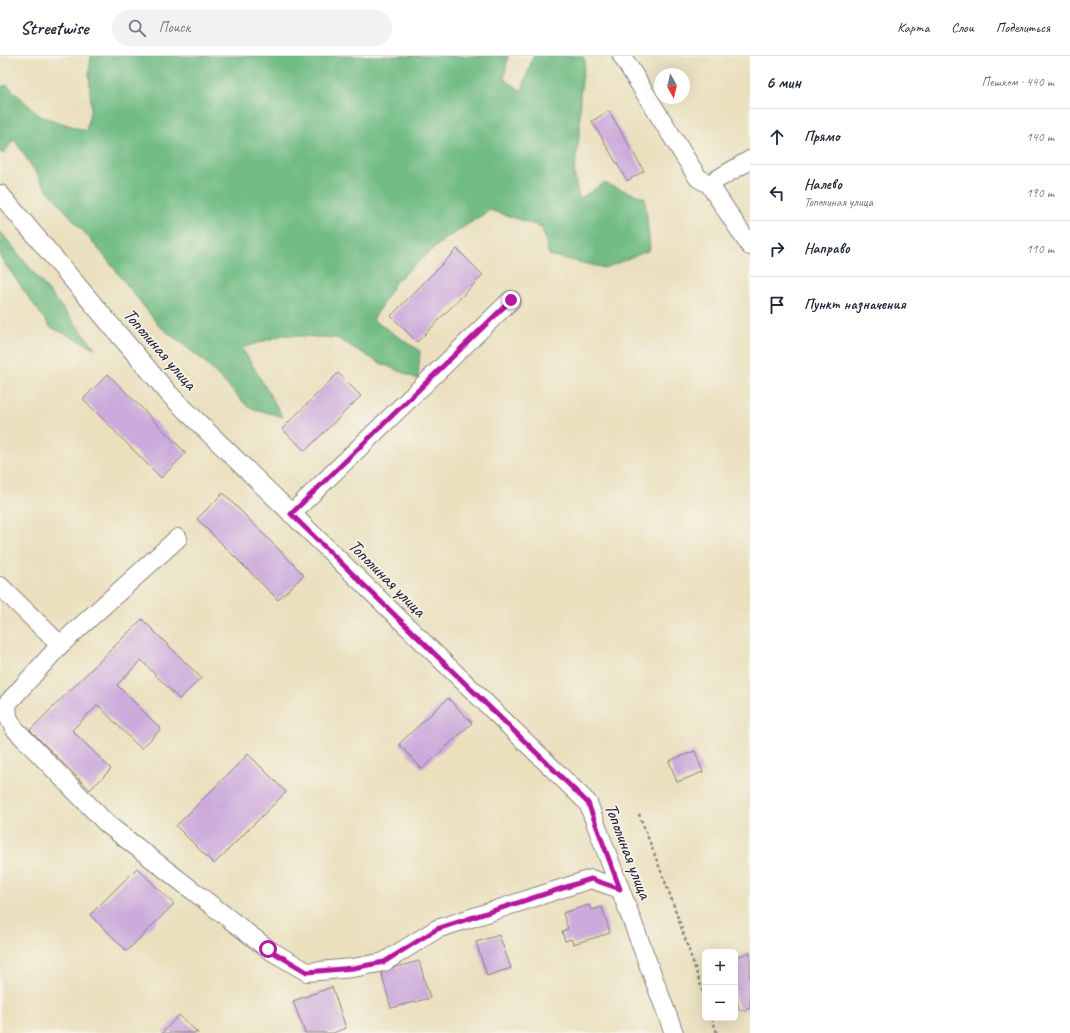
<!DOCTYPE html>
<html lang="ru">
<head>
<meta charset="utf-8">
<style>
	body { margin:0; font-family:Caveat,sans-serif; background:#f2f2f3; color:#1f2937 }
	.controls { position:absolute; right:12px; bottom:12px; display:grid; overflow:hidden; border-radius:6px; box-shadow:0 4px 16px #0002 }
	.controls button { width:36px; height:36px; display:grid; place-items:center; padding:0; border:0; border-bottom:1px solid #e0e1e3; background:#fff; color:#1f2937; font:20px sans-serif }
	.compass { position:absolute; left:654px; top:12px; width:36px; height:36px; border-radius:50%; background:#fff; box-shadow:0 4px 16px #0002; rotate:172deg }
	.stop { position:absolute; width:12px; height:12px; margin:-9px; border:3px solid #b5179e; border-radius:50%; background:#fff }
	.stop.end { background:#b5179e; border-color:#fff; box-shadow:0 1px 4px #0008 }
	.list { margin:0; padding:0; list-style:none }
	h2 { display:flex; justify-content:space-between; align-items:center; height:52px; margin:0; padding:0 16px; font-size:17px }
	h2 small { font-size:13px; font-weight:400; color:#747a83 }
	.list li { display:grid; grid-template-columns:26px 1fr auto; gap:12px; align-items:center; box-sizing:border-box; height:56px; padding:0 16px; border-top:1px solid #e0e1e3 }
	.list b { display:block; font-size:15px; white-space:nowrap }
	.list p { margin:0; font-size:13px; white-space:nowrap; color:#747a83 }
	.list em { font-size:13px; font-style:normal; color:#747a83 }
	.icon { flex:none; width:22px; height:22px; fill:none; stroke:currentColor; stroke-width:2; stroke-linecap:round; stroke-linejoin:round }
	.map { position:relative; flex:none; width:750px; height:977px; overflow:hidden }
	header { display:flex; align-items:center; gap:24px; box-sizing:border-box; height:56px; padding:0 20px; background:#fff; border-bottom:1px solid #e0e1e3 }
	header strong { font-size:19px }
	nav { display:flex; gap:22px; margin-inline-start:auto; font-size:14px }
	.search { width:280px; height:36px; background:#f2f2f3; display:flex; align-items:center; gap:10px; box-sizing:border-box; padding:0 14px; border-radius:22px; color:#747a83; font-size:15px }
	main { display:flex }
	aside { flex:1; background:#fff }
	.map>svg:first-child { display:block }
</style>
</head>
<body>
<header>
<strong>Streetwise</strong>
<div class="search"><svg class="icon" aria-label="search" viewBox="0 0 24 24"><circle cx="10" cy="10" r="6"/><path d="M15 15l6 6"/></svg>Поиск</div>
<nav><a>Карта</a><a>Слои</a><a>Поделиться</a></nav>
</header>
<main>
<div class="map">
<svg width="750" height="977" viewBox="0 0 750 977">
	<rect width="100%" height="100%" fill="#f7f3e8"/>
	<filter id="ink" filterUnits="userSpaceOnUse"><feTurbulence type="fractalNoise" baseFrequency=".025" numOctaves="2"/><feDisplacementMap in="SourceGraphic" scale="8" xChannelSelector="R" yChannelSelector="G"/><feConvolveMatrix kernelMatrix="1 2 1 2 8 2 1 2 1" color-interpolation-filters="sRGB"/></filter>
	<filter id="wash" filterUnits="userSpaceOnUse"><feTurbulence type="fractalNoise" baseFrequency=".012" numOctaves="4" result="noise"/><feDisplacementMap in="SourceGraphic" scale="16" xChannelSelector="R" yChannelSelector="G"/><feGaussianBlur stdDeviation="0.9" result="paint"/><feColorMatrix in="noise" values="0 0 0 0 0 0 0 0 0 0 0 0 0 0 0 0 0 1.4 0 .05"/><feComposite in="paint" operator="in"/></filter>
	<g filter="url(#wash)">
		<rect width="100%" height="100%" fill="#eae0be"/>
		<!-- forest -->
		<path fill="#71bc84" stroke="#4a6f60" d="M 91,0 L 508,0 L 504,23 L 522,35 L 533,0 L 582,0 L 585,4 L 580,40 L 580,74 L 574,117 L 579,143 L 604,127 L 645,142 L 650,194 L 605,212 L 549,199 L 542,171 L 490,154 L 445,183 L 396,225 L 373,264 L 420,295 L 418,323 L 378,306 L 337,282 L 283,279 L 242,292 L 283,361 L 248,351 L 203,304 L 159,270 L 102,197 L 45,131 L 14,83 L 3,98 L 0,96 L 0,31 L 7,29 L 40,60 L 86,75 L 91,51 L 89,16 Z
			M 0,175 L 95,292 L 50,271 L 0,201 Z"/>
		<g id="blocks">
			<!-- building -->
			<path fill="#ccaadc" d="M 609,55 L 644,115 L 627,125 L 592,65 Z
				M 457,193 L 483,219 L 417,286 L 391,260 Z
				M 338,317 L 361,340 L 305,395 L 282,373 Z
				M 108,318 L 186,397 L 161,422 L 83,343 Z
				M 223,437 L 304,519 L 278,544 L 197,463 Z
				M 142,563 L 201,622 L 179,643 L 141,604 L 117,629 L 161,673 L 141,693 L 98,649 L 72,674 L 111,713 L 90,734 L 30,674 Z
				M 448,642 L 472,667 L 422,713 L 399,688 Z
				M 695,695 L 703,716 L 677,726 L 669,705 Z
				M 248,698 L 286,736 L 214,808 L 176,770 Z
				M 137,812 L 174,848 L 127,895 L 90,859 Z
				M 589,849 L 591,854 L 602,851 L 610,877 L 573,888 L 571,883 L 565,885 L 562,875 L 568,873 L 563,857 Z
				M 499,879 L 511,912 L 487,920 L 476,886 Z
				M 750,896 L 750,952 L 740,955 L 735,940 L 735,902 Z
				M 419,905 L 430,942 L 391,952 L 381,915 Z
				M 332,931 L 346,972 L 333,977 L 305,977 L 293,945 Z
				M 179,959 L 198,977 L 162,977 Z"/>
		</g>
	</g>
	<g filter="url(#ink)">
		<use href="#blocks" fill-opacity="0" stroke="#86817c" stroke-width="1"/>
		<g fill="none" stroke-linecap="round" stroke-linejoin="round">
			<defs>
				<path id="minor" d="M 622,0 L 698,122 L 709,128
					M 750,104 L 709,128 L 750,190
					M 0,138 L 170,339 L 588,747 L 674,977
					M 291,458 L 511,244
					M 178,482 L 60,589 L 7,648 L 8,661 L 14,672 L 107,768 L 268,893 L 307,916 L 353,912 L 384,906 L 437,873 L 591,823 L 620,833
					M 0,530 L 60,589"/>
			</defs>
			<!-- minor casing -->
			<use href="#minor" stroke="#86817c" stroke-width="20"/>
			<!-- path -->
			<path stroke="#86817c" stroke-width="2.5" stroke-dasharray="3 3" stroke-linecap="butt" d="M 639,758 L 672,844 L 705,942
				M 712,962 L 717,977"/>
			<!-- minor -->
			<use href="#minor" stroke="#fff" stroke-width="18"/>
		</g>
	</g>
	<g fill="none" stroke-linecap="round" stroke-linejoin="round" filter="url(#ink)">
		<!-- route -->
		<path stroke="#b5179e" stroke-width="5" d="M 268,893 L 307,916 L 353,912 L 384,906 L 437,873 L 591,823 L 620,833 L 588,747 L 291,458 L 511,244"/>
	</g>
	<g text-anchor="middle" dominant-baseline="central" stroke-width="3.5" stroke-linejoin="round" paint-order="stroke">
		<!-- street labels -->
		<g font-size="19" fill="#22223b" stroke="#f7f3e8">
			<text transform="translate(160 293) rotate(49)">Тополиная улица</text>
			<text transform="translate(387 522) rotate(45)">Тополиная улица</text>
			<text transform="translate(628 795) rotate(69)">Тополиная улица</text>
		</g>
	</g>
</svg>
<div class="controls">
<button>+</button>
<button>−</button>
</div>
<svg class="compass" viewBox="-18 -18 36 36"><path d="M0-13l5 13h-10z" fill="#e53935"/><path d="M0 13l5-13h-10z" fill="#747a83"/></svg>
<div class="stop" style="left:268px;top:893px"></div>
<div class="stop end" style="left:511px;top:244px"></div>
</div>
<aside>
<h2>6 мин<small>Пешком · 440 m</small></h2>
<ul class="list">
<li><svg class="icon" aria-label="ahead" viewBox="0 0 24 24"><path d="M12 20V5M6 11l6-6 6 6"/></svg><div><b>Прямо</b></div><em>140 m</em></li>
<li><svg class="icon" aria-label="left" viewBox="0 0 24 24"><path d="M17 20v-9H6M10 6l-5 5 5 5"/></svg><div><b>Налево</b><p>Тополиная улица</p></div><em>190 m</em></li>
<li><svg class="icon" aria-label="right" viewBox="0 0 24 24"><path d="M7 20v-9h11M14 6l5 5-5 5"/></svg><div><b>Направо</b></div><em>110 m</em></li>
<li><svg class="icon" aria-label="arrive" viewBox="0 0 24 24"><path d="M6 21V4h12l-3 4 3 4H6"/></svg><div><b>Пункт назначения</b></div></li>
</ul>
</aside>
</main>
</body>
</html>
